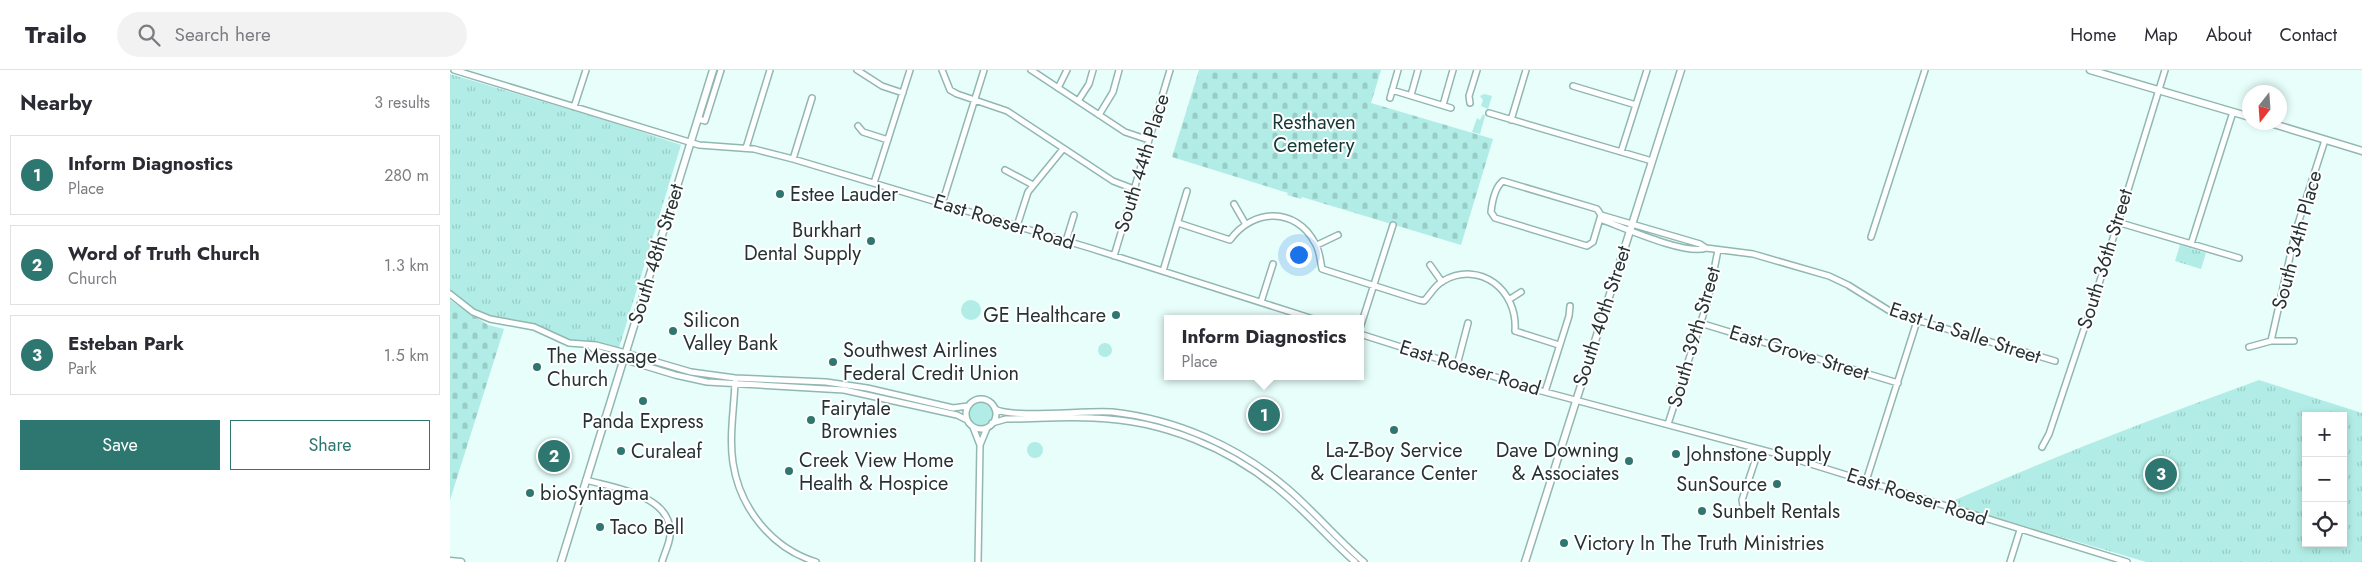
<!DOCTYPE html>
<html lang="en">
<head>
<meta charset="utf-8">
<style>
	body { margin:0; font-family:Jost,sans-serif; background:#f2f2f3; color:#2b2b33 }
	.controls { position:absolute; right:15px; bottom:15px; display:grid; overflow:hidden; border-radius:0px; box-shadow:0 2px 8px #0003 }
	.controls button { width:45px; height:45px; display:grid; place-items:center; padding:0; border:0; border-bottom:1px solid #e1e1e2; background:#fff; color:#2b2b33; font:25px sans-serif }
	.compass { position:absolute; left:1792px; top:15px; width:45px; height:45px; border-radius:50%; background:#fff; box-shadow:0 2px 8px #0003; rotate:197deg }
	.you { position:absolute; left:848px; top:184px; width:18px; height:18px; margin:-12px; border:4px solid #fff; border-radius:50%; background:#1a73e8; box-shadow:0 0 0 8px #1a73e833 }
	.badge { display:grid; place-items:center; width:32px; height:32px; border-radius:50%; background:#2e7670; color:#fff; font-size:16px; font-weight:700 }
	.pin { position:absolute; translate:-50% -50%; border:2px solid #fff; box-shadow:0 1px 5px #0006 }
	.popup { position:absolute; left:714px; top:245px; width:200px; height:65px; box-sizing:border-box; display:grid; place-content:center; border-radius:0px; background:#fff; filter:drop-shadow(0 1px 4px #0005); font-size:16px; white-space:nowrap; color:#7c7c81 }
	.popup b { font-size:19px; color:#2b2b33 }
	.popup::after { content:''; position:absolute; left:50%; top:100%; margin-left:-10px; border:10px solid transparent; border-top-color:#fff }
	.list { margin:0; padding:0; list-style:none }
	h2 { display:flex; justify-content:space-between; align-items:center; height:65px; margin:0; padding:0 20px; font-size:21px }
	h2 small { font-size:16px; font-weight:400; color:#7c7c81 }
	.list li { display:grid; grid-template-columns:32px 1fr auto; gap:15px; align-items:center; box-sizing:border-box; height:80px; margin:0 10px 10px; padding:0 10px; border:1px solid #e1e1e2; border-radius:0px }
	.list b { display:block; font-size:19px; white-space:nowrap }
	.list p { margin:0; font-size:16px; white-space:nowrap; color:#7c7c81 }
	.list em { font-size:16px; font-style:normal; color:#7c7c81 }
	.actions { display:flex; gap:10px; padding:15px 20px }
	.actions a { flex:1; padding:11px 0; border:1px solid #2e7670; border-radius:0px; text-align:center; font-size:18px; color:#2e7670 }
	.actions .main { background:#2e7670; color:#fff }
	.icon { flex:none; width:28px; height:28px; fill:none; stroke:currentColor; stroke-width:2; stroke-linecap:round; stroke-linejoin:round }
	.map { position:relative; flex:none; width:1912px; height:492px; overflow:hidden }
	header { display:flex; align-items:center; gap:30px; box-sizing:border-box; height:70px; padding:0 25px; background:#fff; border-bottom:1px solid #e1e1e2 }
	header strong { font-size:24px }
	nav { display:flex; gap:28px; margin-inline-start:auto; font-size:18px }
	.search { width:350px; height:45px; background:#f2f2f3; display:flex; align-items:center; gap:12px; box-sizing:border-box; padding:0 18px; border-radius:28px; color:#7c7c81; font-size:19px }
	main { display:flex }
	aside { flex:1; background:#fff }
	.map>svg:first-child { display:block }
</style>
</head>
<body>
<header>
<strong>Trailo</strong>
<div class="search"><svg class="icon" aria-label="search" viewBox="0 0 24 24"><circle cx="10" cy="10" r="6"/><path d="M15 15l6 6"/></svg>Search here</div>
<nav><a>Home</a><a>Map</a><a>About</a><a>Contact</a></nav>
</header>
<main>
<aside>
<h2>Nearby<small>3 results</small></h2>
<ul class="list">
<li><span class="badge">1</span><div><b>Inform Diagnostics</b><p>Place</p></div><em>280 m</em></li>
<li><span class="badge">2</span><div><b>Word of Truth Church</b><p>Church</p></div><em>1.3 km</em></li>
<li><span class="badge">3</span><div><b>Esteban Park</b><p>Park</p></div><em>1.5 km</em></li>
</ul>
<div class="actions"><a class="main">Save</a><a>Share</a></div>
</aside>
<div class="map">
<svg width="1912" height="492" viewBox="0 0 1912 492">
	<defs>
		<pattern id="cemetery-stones" width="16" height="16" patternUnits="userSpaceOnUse" patternTransform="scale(1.25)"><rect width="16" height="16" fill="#b1ede6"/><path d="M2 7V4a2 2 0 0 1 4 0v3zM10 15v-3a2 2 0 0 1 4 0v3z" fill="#98ccc6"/></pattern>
		<pattern id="park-tufts" width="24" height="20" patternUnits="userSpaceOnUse" patternTransform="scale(1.25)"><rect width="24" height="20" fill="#b1ede6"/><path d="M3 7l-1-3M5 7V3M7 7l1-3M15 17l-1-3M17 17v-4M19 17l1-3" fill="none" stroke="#98ccc6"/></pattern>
	</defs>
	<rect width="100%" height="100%" fill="#e7fefb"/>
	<!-- grass -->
	<path fill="#b1ede6" d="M 1034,24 L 1042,26 L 1038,39 L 1031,36 L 1033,30 L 1030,26 Z
		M 1033,44 L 1035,46 L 1030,64 L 1022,62 L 1027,48 L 1030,50 Z
		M511 240a10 10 0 1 1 20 0a10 10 0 1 1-20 0Z
		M648 280a7 7 0 1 1 14 0a7 7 0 1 1-14 0Z
		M519 344a12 12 0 1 1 24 0a12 12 0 1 1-24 0Z
		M577 380a8 8 0 1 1 16 0a8 8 0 1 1-16 0Z"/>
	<!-- cemetery -->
	<path fill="url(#cemetery-stones)" d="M 749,0 L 931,0 L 921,33 L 1043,69 L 1011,175 L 852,127 L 851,129 L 837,125 L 838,123 L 722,87 Z
		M 0,230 L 38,255 L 54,259 L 0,430 Z"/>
	<!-- park -->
	<path fill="url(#park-tufts)" fill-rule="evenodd" d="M 0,4 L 168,54 L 231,75 L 169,278 L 115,269 L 85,254 L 41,248 L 21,238 L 0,221 Z
		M 1730,175 L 1756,183 L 1751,199 L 1725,191 Z
		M 1809,310 L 1912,343 L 1912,492 L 1696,492 L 1503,435 L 1505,430 C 1605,386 1707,347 1809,310 ZM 1856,346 L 1893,346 L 1893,473 L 1856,473 Z"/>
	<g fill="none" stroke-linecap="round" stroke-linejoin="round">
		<defs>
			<path id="minor" d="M 4,0 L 249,75 L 304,79 L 343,89 L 640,178 L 863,249
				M 407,0 L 432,16 L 453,23
				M 492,0 L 500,20 L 507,24 L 557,41 L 663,111 L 684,119
				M 581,0 L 675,62 L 699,70
				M 1123,16 L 1186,35
				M 608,18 L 617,0
				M 942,20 L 1001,38
				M 961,25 L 968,0
				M 940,28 L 948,0
				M 628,31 L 639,14 L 643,0
				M 1020,33 L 1019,26 L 1027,0
				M 993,35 L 1003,0
				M 124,37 L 136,0
				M 1039,43 L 1202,91
				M 649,45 L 663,22 L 669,0
				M 248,49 L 255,51 L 271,0
				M 1061,50 L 1076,0
				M 408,56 L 413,62 L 438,70
				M 296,78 L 320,0
				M 1171,82 L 1197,0
				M 343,89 L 362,28
				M 555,100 L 583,115
				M 1053,111 L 1147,139 L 1151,145 L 1143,172 L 1137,176 L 1045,148 L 1041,142 C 1042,133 1045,117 1053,111 Z
				M 424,113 L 460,0
				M 492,134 L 534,0
				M 784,134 L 795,153
				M 1151,145 L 1250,174 L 1256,178 L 1303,184 L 1379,206 L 1398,215 L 1443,243 L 1605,291
				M 1150,149 C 1172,157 1237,186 1256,178
				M 1667,152 L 1789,188
				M 728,153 L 780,170 C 803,138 846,137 865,173 C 870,181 870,190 872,199 L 969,230 L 974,231 C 981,224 984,216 993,211 C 1030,190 1068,220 1065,261 L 1109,275
				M 567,156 L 578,122 L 613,79
				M 1421,167 L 1475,0
				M 616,171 L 624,145
				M 1741,174 L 1783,42
				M 867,175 L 888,165
				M 664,186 L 720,0
				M 980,195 L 992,212
				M 713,201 L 737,121
				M 0,224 L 23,242 L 40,249 L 84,257 L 119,273 L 146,275 L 176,283 L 241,302 L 285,308 L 376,312 L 417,318 L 503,338 L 518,336
				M 1060,229 L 1071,222
				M 811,232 L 823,194
				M 1250,253 L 1448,313
				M 910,258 L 943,155
				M 910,264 L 1080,318 L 1335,386 L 1677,492
				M 1821,271 L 1846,160 L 1875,70
				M 141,277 L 146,281 L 225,305 L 257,312 L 394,320 L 507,345 L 517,350
				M 1799,277 L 1821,271 L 1844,271
				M 1007,295 L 1018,253
				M 285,312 C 284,339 279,367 283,393 C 290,439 322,478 366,492
				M 1095,322 L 1119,246 L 1120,236
				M516 344a15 15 0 1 1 30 0a15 15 0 1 1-30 0Z
				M 545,339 C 563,349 635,340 662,342 C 726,349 788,376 837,418 C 864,441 887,469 914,492
				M 542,353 L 556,349 C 585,349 614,346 643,348 C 712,350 781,378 834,424 C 859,445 880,470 905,492
				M 1218,354 L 1258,230 L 1268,180
				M 523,357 L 530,375
				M 1592,377 L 1599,364 L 1648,217 L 1715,0
				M 136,410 C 164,418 224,425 220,466 C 219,475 214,484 212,492
				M 1416,411 L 1467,251
				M 1294,440 L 1292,430 L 1309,379
				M 528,492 L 530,375 L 537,358
				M 1560,492 L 1570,460"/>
			<path id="major" d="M 1640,0 L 1800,47
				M 1817,52 L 1912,81
				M 0,491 L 11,492
				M 111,492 L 263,0
				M 1075,492 L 1231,0"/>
		</defs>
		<!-- minor casing -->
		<use href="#minor" stroke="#91b7b2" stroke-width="8"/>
		<!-- major casing -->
		<use href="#major" stroke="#91b7b2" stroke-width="9"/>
		<!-- minor -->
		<use href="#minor" stroke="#fff" stroke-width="5"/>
		<!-- major -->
		<use href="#major" stroke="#fff" stroke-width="6"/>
	</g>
	<!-- markers -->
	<g fill="#2e7670" stroke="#fff" stroke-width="2">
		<circle cx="330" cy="124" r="5"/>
		<circle cx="421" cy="171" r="5"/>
		<circle cx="666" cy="245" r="5"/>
		<circle cx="223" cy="261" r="5"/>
		<circle cx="383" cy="292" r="5"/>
		<circle cx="87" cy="297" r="5"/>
		<circle cx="193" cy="331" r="5"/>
		<circle cx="361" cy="350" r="5"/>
		<circle cx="944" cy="360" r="5"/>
		<circle cx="171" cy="381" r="5"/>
		<circle cx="1226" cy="384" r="5"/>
		<circle cx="1179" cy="391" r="5"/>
		<circle cx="339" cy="401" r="5"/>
		<circle cx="1327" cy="414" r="5"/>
		<circle cx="80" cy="423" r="5"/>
		<circle cx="1252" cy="441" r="5"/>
		<circle cx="150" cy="457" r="5"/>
		<circle cx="1114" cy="473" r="5"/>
	</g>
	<g text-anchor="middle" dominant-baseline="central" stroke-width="4" stroke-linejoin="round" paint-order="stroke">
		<!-- park labels -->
		<g font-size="20" fill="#143835" stroke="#fff">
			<text x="864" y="52">Resthaven<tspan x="864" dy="23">Cemetery</tspan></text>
		</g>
		<!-- street labels -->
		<g font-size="20" fill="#253433" stroke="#fff">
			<text transform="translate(692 93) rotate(-73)">South 44th Place</text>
			<text transform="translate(554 152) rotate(17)">East Roeser Road</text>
			<text transform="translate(1847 170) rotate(-75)">South 34th Place</text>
			<text transform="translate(206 184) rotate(-73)">South 48th Street</text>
			<text transform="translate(1655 189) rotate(-73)">South 36th Street</text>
			<text transform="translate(1152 246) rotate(-72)">South 40th Street</text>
			<text transform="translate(1515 263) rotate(18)">East La Salle Street</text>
			<text transform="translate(1244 267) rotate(-74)">South 39th Street</text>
			<text transform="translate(1349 283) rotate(17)">East Grove Street</text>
			<text transform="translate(1020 298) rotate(17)">East Roeser Road</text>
			<text transform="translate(1467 427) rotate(18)">East Roeser Road</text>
		</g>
		<!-- poi labels -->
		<g font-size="20" fill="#253433" stroke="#fff" text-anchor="start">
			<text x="340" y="124">Estee Lauder</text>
			<text x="411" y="160" text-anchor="end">Burkhart<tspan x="411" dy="23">Dental Supply</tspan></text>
			<text x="656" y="245" text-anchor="end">GE Healthcare</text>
			<text x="233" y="250">Silicon<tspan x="233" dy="23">Valley Bank</tspan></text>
			<text x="393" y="280">Southwest Airlines<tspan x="393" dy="23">Federal Credit Union</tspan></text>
			<text x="97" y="286">The Message<tspan x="97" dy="23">Church</tspan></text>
			<text x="371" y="338">Fairytale<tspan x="371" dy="23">Brownies</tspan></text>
			<text x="193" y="351" text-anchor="middle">Panda Express</text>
			<text x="944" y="380" text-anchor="middle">La-Z-Boy Service<tspan x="944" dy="23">&amp; Clearance Center</tspan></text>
			<text x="1169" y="380" text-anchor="end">Dave Downing<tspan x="1169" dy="23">&amp; Associates</tspan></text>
			<text x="181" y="381">Curaleaf</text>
			<text x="1236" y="384">Johnstone Supply</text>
			<text x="349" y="390">Creek View Home<tspan x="349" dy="23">Health &amp; Hospice</tspan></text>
			<text x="1317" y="414" text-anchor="end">SunSource</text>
			<text x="90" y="423">bioSyntagma</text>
			<text x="1262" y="441">Sunbelt Rentals</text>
			<text x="160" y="457">Taco Bell</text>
			<text x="1124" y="473">Victory In The Truth Ministries</text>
		</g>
	</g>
</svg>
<div class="controls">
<button>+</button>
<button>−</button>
<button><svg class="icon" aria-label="locate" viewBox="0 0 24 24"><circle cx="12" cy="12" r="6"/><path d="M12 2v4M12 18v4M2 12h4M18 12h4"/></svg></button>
</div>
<svg class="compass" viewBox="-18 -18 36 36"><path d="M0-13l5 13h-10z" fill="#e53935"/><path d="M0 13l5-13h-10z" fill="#7c7c81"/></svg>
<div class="you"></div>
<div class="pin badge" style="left:814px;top:345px">1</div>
<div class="popup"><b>Inform Diagnostics</b>Place</div>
<div class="pin badge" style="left:104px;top:386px">2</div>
<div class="pin badge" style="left:1711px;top:404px">3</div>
</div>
</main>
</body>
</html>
